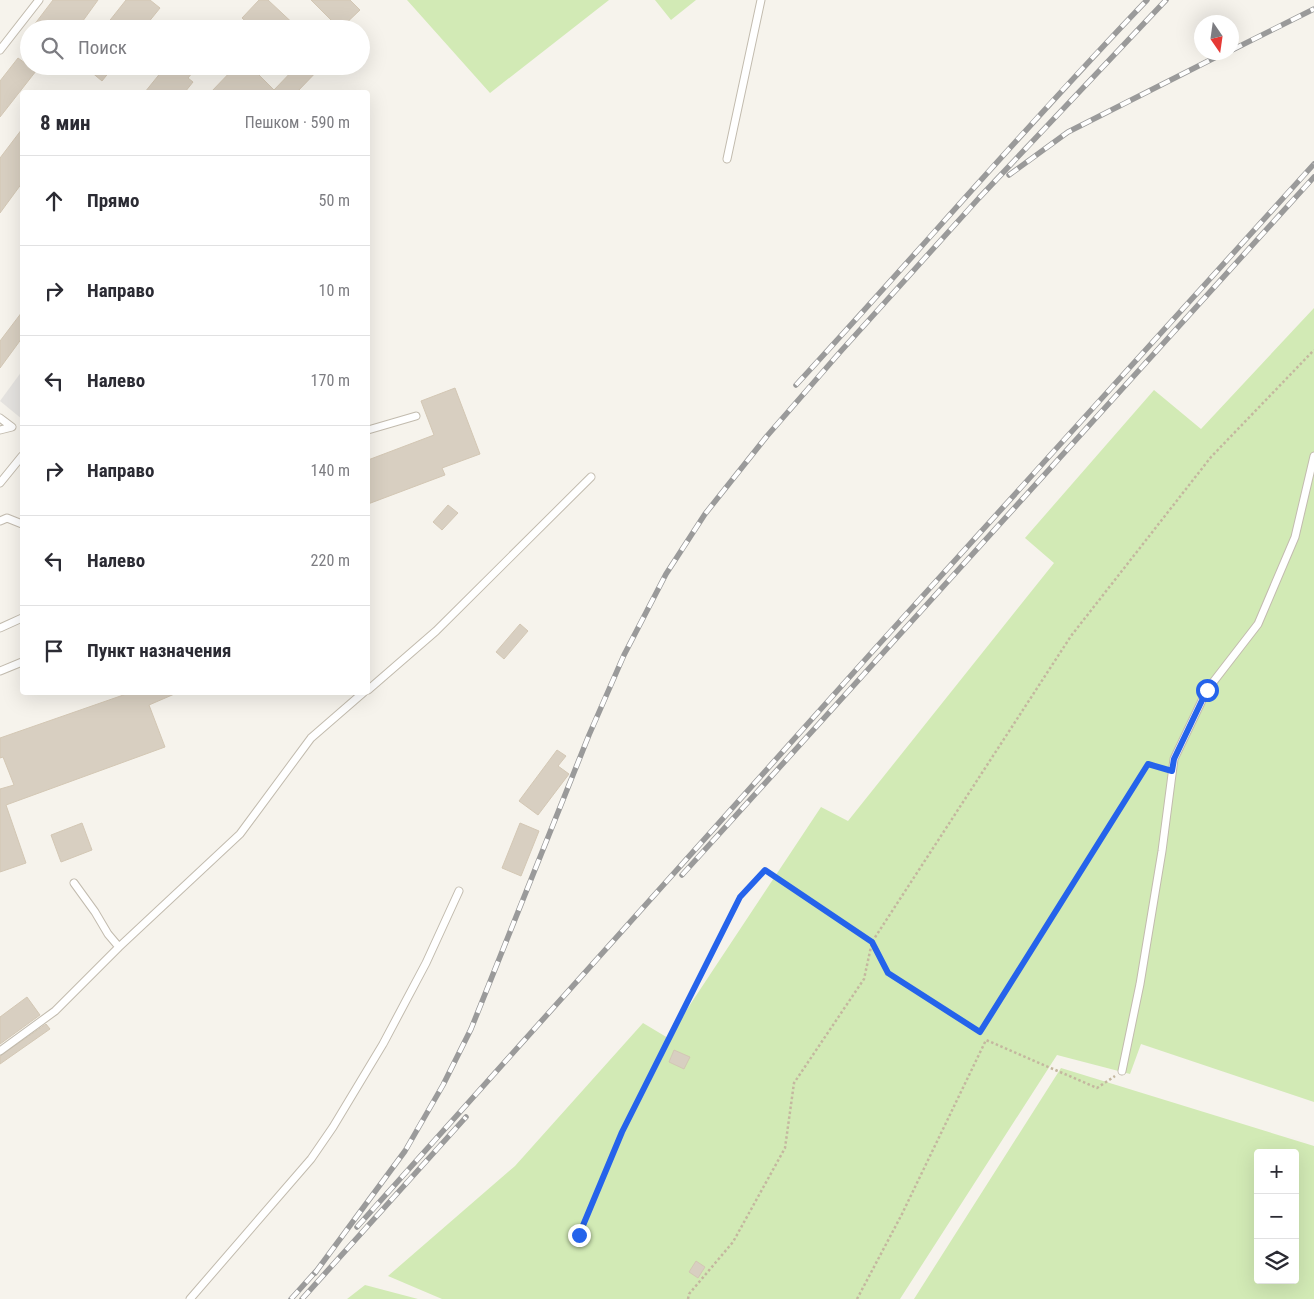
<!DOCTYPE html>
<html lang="ru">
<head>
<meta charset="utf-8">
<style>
	body { margin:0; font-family:"Roboto Condensed",sans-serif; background:#f7f7f7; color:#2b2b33 }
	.controls { position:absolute; right:15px; bottom:15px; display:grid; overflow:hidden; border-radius:5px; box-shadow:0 5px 20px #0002 }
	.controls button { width:45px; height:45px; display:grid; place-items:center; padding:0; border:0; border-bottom:1px solid #e1e1e2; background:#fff; color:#2b2b33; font:25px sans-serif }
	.compass { position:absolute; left:1194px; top:15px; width:45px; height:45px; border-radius:50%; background:#fff; box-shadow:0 5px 20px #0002; rotate:167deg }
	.stop { position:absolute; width:15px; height:15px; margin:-11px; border:4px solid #2563eb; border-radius:50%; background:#fff }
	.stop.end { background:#2563eb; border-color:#fff; box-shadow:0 1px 5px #0008 }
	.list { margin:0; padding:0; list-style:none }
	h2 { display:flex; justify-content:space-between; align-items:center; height:65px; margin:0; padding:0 20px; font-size:21px }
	h2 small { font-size:16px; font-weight:400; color:#7c7c81 }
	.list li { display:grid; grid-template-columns:32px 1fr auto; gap:15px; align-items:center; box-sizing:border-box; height:90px; padding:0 20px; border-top:1px solid #e1e1e2 }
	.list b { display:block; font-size:19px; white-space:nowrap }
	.list em { font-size:16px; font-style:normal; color:#7c7c81 }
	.icon { flex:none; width:28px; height:28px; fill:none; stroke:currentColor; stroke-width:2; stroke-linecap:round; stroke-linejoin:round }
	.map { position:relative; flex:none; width:1314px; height:1299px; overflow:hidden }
	.search { position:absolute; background:#fff; box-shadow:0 5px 20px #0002; left:20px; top:20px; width:350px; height:55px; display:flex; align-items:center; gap:12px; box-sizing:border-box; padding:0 18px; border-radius:28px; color:#7c7c81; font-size:19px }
	.panel { position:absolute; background:#fff; box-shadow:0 5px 20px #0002; left:20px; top:90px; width:350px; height:605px; border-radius:5px }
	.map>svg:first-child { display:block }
</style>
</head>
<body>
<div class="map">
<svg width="1314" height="1299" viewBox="0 0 1314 1299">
	<rect width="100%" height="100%" fill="#f6f3ec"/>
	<!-- green -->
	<path fill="#d2eab5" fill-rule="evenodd" d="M 407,0 L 609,0 L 490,93 Z
		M 655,0 L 696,0 L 671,20 Z
		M 1314,308 L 1314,1102 L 1141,1044 L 1130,1074 L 1057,1055 L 900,1299 L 442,1299 L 388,1276 L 515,1166 L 643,1023 L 668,1038 L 821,807 L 848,821 L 1054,563 L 1025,538 L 1154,390 L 1201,429 Z
		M 1061,1068 L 1314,1146 L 1314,1299 L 914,1299 ZM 1258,1153 L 1295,1153 L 1295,1280 L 1258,1280 Z
		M 365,1285 L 418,1299 L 347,1299 Z"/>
	<!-- parking -->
	<path fill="#e5e3e0" d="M 22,371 L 22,419 L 0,401 Z"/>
	<!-- building -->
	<path fill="#d8cfc1" stroke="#d3c7b4" d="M 53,0 L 98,0 L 77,29 L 31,29 Z
		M 126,0 L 150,0 L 160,8 L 143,29 L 103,29 Z
		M 259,0 L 268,0 L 299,29 L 254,29 L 242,18 Z
		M 311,0 L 350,0 L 360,10 L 340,29 Z
		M 18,58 L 36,71 L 0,117 L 0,81 Z
		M 84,66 L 114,66 L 102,81 Z
		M 166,66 L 198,66 L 188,78 L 193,82 L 185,92 L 145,92 Z
		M 236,66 L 250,66 L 274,90 L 297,66 L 322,66 L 297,92 L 211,92 Z
		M 22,129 L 22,183 L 0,213 L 0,158 Z
		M 22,312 L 22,338 L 0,368 L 0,341 Z
		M 455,388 L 480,454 L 442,468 L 445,475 L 368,504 L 368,460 L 434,435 L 421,401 Z
		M 448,505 L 458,513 L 442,530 L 433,522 Z
		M 520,624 L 528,631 L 504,659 L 496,652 Z
		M 132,692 L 179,692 L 149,705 L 165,747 L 6,805 L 26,863 L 0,872 L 0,789 L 14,785 L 3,757 L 0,758 L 0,738 Z
		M 557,750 L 566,756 L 558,766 L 569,774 L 538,815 L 519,801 Z
		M 82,823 L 92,850 L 61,862 L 51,835 Z
		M 520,823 L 539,831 L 521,876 L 502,868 Z
		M 27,997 L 40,1015 L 0,1044 L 0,1017 Z
		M 46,1024 L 50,1029 L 0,1064 L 0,1056 Z
		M 674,1050 L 690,1057 L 684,1069 L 669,1062 Z
		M 696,1261 L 705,1267 L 698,1278 L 689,1272 Z"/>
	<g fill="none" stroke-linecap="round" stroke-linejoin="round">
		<defs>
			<path id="lane" d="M 0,50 L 39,0
				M 727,159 L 761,0
				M 0,418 L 12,427 L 0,430
				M 368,430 L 416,416
				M 0,483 L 22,456
				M 0,521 L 7,518 L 22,524
				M 0,628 L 22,618
				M 0,671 L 22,662
				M 368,690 L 436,631 L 591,477
				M 74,883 L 95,912 L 108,934 L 119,947 L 240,834 L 311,738 L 364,692
				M 0,1051 L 55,1011 L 119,947
				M 1122,1071 L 1140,984 L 1162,851 L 1174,759 L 1207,690 L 1258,624 L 1295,537 L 1314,456
				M 190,1299 L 311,1159 L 333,1127 L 383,1044 L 426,963 L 459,891"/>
		</defs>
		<!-- lane casing -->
		<use href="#lane" stroke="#c2bbae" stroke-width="9"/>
		<!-- path -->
		<path stroke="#c4b79f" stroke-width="2.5" stroke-dasharray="2.5 2.5" stroke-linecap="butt" d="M 579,1235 L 622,1132 L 740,897 L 765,870 L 872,942 L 888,973 L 980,1032 L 1148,764 L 1164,768
			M 688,1299 L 689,1294 L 733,1242 L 785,1148 L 794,1083 L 864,979 L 872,942 L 1071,636 L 1211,457 L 1314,350
			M 857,1299 L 902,1214 L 986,1040 L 1097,1088 L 1115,1076"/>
		<!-- lane -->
		<use href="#lane" stroke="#fff" stroke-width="7"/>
		<defs>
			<path id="rail" d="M 1232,50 L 1314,9
				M 1009,175 L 1068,132 L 1226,52
				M 796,385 C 914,257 1027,125 1147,0
				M 682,875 L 1314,177
				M 357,1227 L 872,652 L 1314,164
				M 315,1273 L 405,1151 L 443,1085 L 471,1029 L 589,735 L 624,655 L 666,574 L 705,514 L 767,436 L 841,351 L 979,198 L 1166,0
				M 291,1299 L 318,1269
				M 302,1299 L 466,1117"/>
		</defs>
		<!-- rail casing -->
		<use href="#rail" stroke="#9a9a9a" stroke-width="5.5"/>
		<!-- rail -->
		<use href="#rail" stroke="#fff" stroke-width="4" stroke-dasharray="11" stroke-linecap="butt"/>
	</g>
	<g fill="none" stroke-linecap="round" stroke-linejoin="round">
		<!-- route -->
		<path stroke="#2563eb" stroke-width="6" d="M 579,1235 L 622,1132 L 740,897 L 765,870 L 872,942 L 888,973 L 980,1032 L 1148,764 L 1172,771 L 1174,759 L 1207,690"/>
	</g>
</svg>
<div class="controls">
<button>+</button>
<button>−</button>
<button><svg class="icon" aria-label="layers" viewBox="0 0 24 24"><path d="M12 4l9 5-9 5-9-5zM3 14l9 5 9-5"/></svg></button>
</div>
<svg class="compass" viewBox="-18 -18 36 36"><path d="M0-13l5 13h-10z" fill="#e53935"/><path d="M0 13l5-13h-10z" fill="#7c7c81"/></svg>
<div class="stop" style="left:1207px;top:690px"></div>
<div class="stop end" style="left:579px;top:1235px"></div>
<div class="search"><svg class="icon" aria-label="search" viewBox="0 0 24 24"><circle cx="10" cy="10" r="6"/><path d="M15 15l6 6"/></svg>Поиск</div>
<section class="panel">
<h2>8 мин<small>Пешком · 590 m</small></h2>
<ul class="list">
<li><svg class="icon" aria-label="ahead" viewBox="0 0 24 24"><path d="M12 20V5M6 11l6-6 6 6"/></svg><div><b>Прямо</b></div><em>50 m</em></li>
<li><svg class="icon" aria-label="right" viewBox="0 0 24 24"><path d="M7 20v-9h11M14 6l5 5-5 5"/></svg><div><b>Направо</b></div><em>10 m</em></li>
<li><svg class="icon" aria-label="left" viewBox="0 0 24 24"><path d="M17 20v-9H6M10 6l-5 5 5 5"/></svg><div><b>Налево</b></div><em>170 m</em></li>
<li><svg class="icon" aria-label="right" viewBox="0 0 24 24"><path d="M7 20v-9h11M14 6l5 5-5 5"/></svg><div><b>Направо</b></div><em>140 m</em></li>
<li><svg class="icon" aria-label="left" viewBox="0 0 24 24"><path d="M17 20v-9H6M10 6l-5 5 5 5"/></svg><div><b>Налево</b></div><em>220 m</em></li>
<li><svg class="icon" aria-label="arrive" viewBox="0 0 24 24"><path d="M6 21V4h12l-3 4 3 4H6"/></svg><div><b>Пункт назначения</b></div></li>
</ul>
</section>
</div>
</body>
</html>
